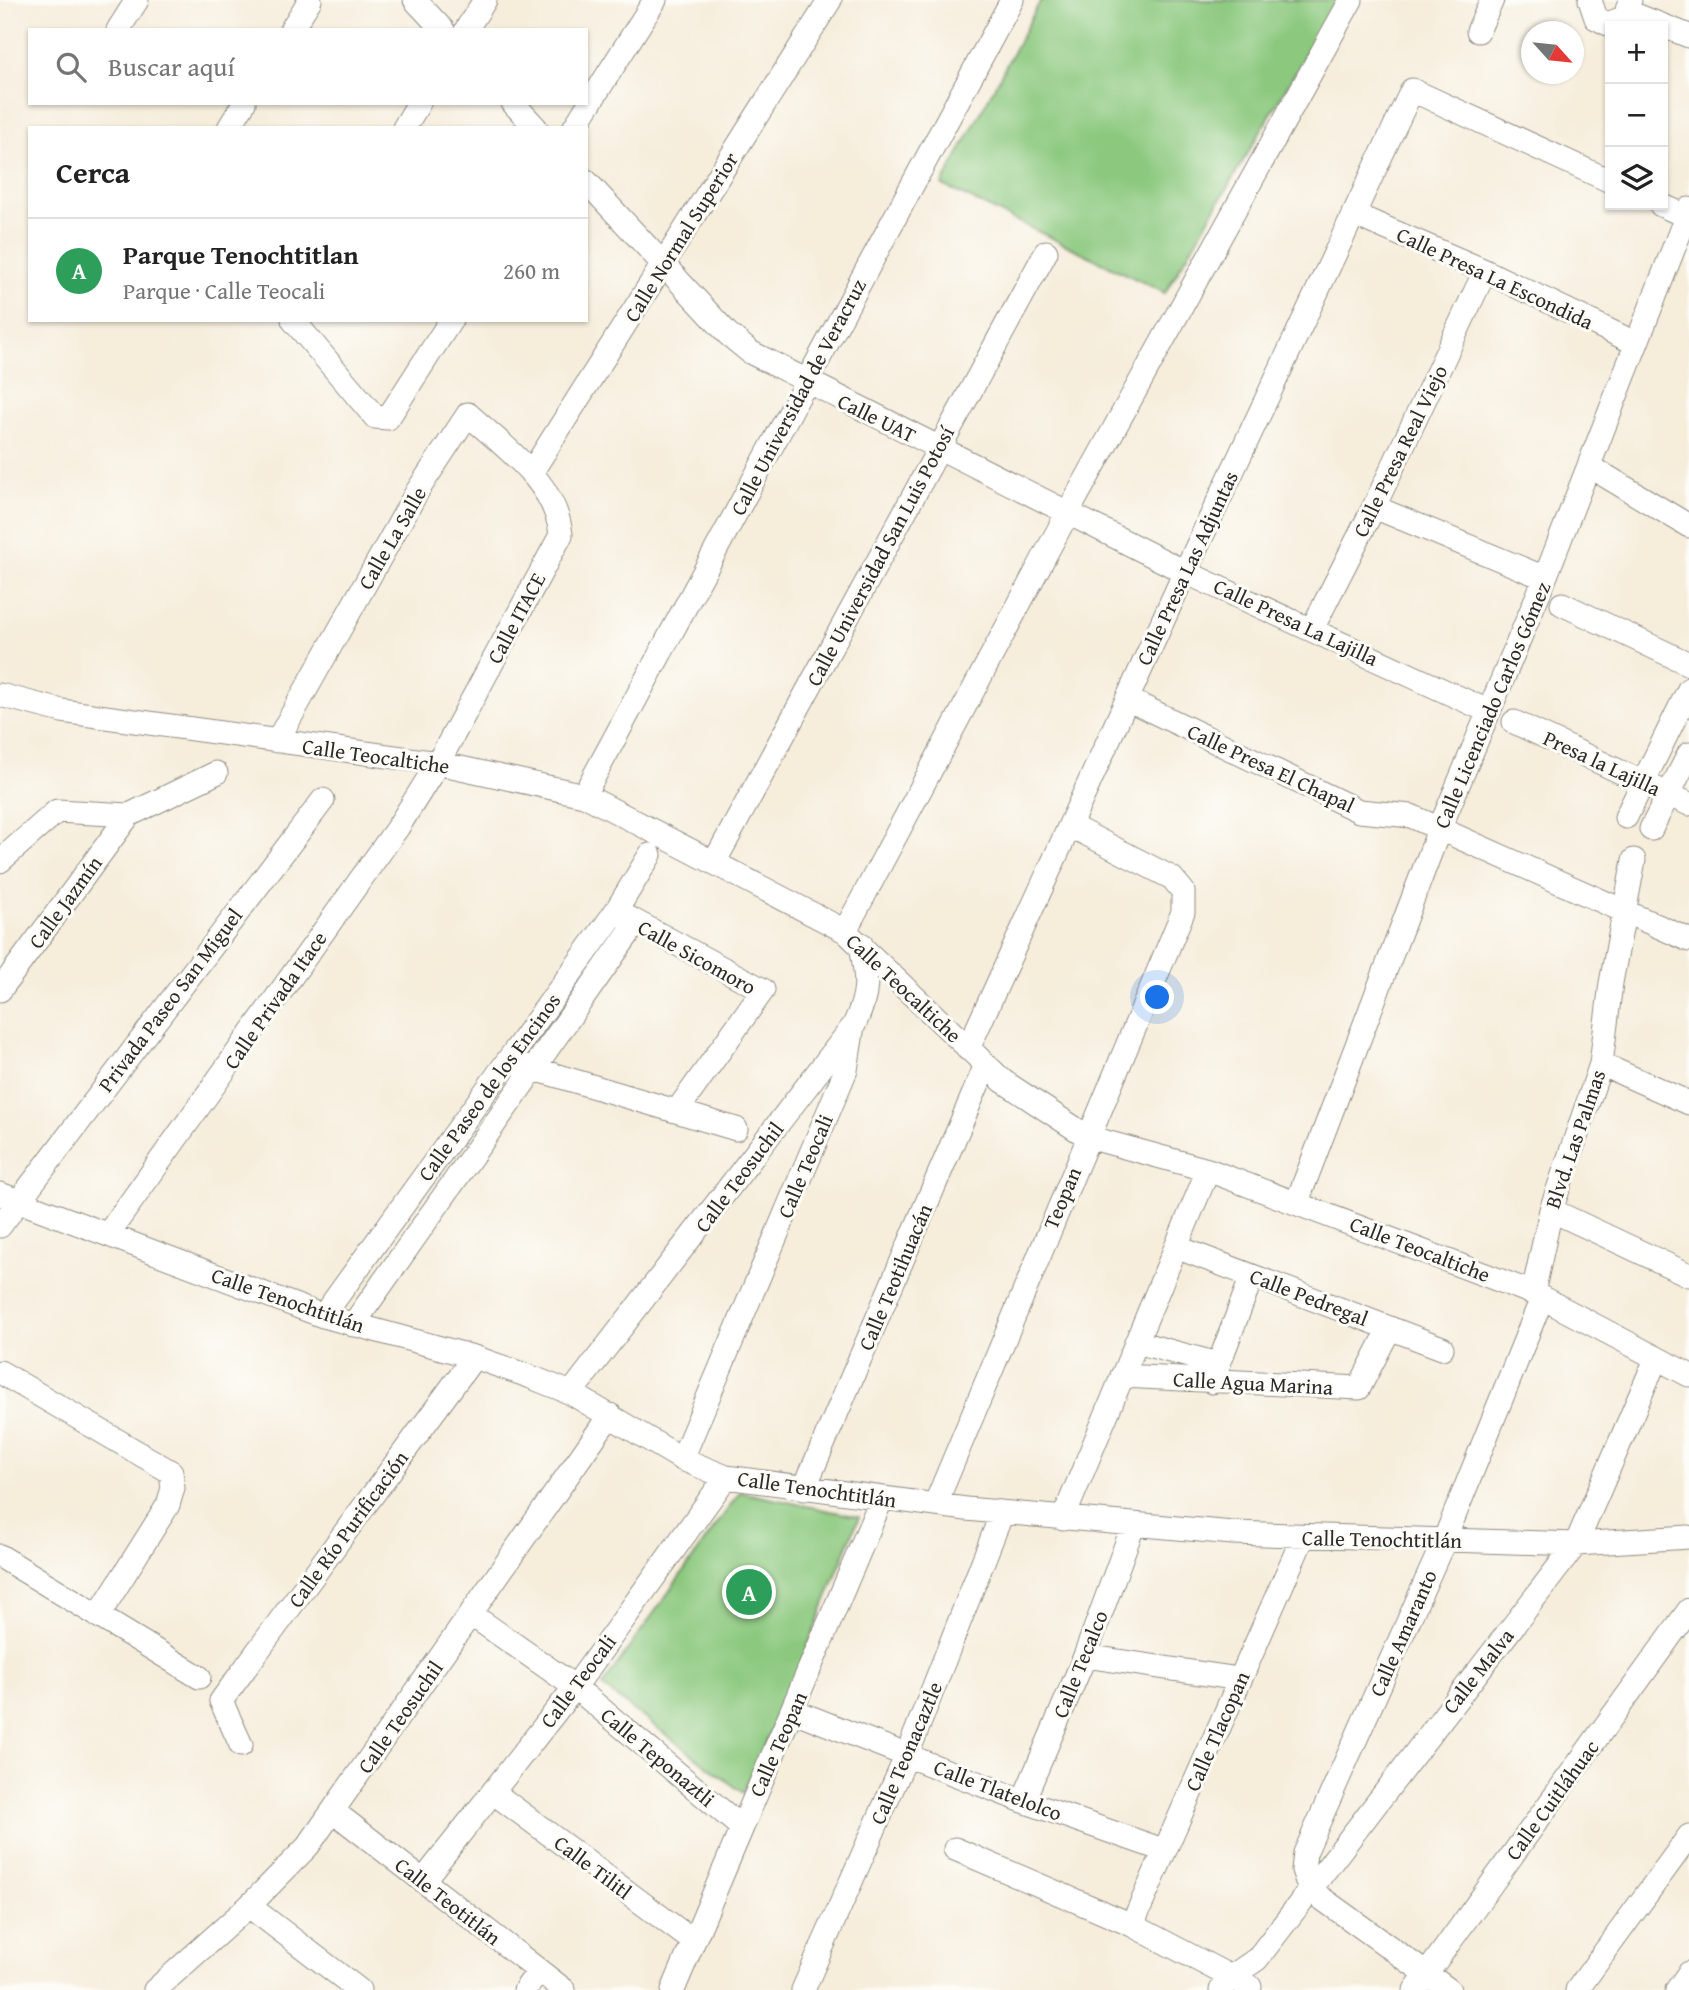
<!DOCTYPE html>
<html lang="es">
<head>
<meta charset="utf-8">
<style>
	body { margin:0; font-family:"Gentium Book Plus",serif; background:#f6f6f6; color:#222 }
	.controls { position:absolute; right:21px; top:21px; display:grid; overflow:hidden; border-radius:0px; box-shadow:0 2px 5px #0004 }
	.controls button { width:63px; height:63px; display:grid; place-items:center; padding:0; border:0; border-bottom:2px solid #e0e0e0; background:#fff; color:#222; font:35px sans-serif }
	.compass { position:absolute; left:1521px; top:21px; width:63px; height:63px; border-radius:50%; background:#fff; box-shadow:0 2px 5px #0004; rotate:117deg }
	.you { position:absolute; left:1158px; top:998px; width:24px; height:24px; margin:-18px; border:5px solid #fff; border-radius:50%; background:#1a73e8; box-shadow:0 0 0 10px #1a73e833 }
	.badge { display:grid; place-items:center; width:46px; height:46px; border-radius:50%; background:#c8321e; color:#fff; font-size:23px; font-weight:700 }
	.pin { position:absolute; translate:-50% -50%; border:4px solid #fff; box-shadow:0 2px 7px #0006 }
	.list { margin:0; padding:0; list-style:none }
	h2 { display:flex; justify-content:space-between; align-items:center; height:91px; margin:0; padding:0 28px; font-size:30px }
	h2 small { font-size:23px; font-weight:400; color:#767676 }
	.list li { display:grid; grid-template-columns:46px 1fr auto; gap:21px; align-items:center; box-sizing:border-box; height:105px; padding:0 28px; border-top:2px solid #e0e0e0 }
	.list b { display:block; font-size:26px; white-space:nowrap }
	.list p { margin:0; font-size:23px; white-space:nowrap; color:#767676 }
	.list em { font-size:23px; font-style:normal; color:#767676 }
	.icon { flex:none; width:38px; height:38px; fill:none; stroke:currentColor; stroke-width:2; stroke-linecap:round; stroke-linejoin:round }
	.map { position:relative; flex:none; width:1689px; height:1990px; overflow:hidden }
	.search { position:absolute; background:#fff; box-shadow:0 2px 5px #0004; left:28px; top:28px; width:560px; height:77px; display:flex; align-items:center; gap:18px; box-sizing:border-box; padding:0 24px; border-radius:0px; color:#767676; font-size:26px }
	.panel { position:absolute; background:#fff; box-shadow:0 2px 5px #0004; left:28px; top:126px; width:560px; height:196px; border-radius:0px }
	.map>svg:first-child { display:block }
</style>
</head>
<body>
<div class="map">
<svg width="1689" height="1990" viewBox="0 0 1689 1990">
	<rect width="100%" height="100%" fill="#fdfcf7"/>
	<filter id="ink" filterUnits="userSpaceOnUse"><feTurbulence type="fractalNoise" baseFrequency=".0143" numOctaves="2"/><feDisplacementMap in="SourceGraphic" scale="14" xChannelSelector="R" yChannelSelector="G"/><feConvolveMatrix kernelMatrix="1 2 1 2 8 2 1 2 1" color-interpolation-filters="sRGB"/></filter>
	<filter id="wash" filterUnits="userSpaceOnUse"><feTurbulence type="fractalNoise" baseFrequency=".00686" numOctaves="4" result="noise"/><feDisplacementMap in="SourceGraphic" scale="28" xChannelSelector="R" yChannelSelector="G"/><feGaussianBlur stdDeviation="1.57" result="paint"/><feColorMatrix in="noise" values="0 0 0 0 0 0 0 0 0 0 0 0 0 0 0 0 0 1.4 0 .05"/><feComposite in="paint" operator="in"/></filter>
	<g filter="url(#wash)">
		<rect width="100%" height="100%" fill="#f6eddb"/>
		<!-- green -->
		<path fill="#8cc97f" stroke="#5c7a55" stroke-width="2" d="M 1041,0 L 1338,0 L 1165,293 L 942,185 Z
			M 740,1492 L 859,1517 L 799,1668 L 743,1793 L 602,1686 Z"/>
	</g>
	<g filter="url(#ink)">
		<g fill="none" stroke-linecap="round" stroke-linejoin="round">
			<defs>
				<path id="minor" d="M 415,0 L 443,30
					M 1590,0 L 1596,18 L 1608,24 L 1625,17 L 1630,0
					M 1628,12 L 1689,36
					M 118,30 L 137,0
					M 291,30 L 310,0
					M 466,30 L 485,0
					M 1478,31 L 1492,0
					M 513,103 L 536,128
					M 229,128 L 244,103
					M 404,128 L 419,103
					M 574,128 L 655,0
					M 586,181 L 728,334 L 750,352 L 1185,572 L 1488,711
					M 1661,205 L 1686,216
					M 1353,214 L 1485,271 L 1635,343
					M 293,320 L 375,417 L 388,418 L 451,320
					M 1589,466 L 1689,526
					M 531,473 L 830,0
					M 1374,507 L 1545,578
					M 1562,604 L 1689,664
					M 1312,629 L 1374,507 L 1485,271
					M 0,695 L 62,711 L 438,763 L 584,795 L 845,931 L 1003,1081 L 1088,1137 L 1208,1170 L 1533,1293 L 1689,1375
					M 1127,699 L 1359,811 L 1411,816 L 1689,940
					M 1514,722 L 1689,804
					M 584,795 L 1012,0
					M 1626,817 L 1689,689
					M 1651,829 L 1689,754
					M 0,861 L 57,811 L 129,815
					M 715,861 L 1046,252
					M 625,916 L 763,990 L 677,1111
					M 845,931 L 1067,514 L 1351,0
					M 0,990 L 129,815 L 216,773
					M 968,1049 L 1185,572 L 1412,90 L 1610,181
					M 1601,1064 L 1689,1103
					M 521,1065 L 736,1129
					M 0,1194 L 323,1316 L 474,1357 L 531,1377 L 571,1393 L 682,1459 L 726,1477 L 966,1509 L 1233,1533 L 1576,1544 L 1689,1537
					M 1297,1202 L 1439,830 L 1545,578 L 1689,209
					M 1551,1210 L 1689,1275
					M 0,1226 L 323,800
					M 108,1234 L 398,827 L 438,763 L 561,535 C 556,482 504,447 468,414 L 418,490 L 277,741
					M 1176,1247 L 1442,1348
					M 1533,1293 L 1551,1210 L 1601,1064 L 1611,983 L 1634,860
					M 323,1316 L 616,911 L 650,855
					M 353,1325 L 636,923
					M 1136,1342 L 1218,1364
					M 0,1372 L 171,1472 L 173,1488 L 168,1505 L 98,1616
					M 1122,1376 L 1359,1388 L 1390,1328
					M 1212,1382 L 1252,1276
					M 571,1393 L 854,1025 C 870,992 867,979 861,944
					M 682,1459 L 846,1070 L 852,1032
					M 804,1489 L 986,1065
					M 935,1505 L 1183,912 L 1183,891 L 1172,878 L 1071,826
					M 1063,1519 L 1208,1170
					M 0,1556 L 199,1677
					M 472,1615 L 575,1687 L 741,1827
					M 1085,1656 L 1239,1679
					M 794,1711 L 1023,1801 L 1163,1850
					M 241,1745 L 221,1701 L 474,1357
					M 494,1793 L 693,1941
					M 1023,1801 L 1085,1656 L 1133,1526
					M 333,1811 L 564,1990
					M 955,1849 L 1132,1925 L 1250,1987
					M 423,1881 L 575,1687 L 726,1477
					M 1310,1890 L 1303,1870 L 1305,1853 L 1444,1541 L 1542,1298
					M 1310,1890 L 1449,1990
					M 249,1906 L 359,1990
					M 1132,1925 L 1303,1537
					M 155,1990 L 249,1906 L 308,1846 L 610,1415
					M 525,1990 L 539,1971
					M 673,1990 L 882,1498
					M 803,1990 L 907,1755 L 1002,1513
					M 1221,1990 L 1231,1977 L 1257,1959 L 1576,1544 L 1656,1359
					M 1415,1990 L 1689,1610
					M 1577,1990 L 1689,1836
					M 1677,1990 L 1689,1973"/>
			</defs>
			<!-- minor casing -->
			<use href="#minor" stroke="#908c83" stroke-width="25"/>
			<!-- minor -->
			<use href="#minor" stroke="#fff" stroke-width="23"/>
		</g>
	</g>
	<g text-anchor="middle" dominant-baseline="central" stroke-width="6" stroke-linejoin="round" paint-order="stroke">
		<!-- street labels -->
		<g font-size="21" fill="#2b2b2b" stroke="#fdfcf7">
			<text transform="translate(681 237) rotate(-58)">Calle Normal Superior</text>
			<text transform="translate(1495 278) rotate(25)">Calle Presa La Escondida</text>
			<text transform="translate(798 397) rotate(-62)">Calle Universidad de Veracruz</text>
			<text transform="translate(877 418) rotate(26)">Calle UAT</text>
			<text transform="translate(1400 451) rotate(-64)">Calle Presa Real Viejo</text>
			<text transform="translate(392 538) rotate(-60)">Calle La Salle</text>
			<text transform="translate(880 556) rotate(-62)">Calle Universidad San Luis Potosí</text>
			<text transform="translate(1187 568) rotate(-65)">Calle Presa Las Adjuntas</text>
			<text transform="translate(516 618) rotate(-62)">Calle ITACE</text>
			<text transform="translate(1296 622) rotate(25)">Calle Presa La Lajilla</text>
			<text transform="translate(1492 705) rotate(-67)">Calle Licenciado Carlos Gómez</text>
			<text transform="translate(376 756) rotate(8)">Calle Teocaltiche</text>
			<text transform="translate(1602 763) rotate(25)">Presa la Lajilla</text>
			<text transform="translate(1271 768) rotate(25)">Calle Presa El Chapal</text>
			<text transform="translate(65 902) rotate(-54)">Calle Jazmín</text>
			<text transform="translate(697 957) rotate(29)">Calle Sicomoro</text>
			<text transform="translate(904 988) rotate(43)">Calle Teocaltiche</text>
			<text transform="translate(170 1000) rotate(-53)">Privada Paseo San Miguel</text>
			<text transform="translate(275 1000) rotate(-55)">Calle Privada Itace</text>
			<text transform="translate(489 1087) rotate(-54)">Calle Paseo de los Encinos</text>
			<text transform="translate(1575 1139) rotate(-71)">Blvd. Las Palmas</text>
			<text transform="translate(805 1166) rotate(-67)">Calle Teocali</text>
			<text transform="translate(739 1177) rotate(-53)">Calle Teosuchil</text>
			<text transform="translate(1062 1198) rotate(-67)">Teopan</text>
			<text transform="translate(1420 1249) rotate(21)">Calle Teocaltiche</text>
			<text transform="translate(895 1277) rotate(-67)">Calle Teotihuacán</text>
			<text transform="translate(1309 1297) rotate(21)">Calle Pedregal</text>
			<text transform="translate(288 1300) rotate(19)">Calle Tenochtitlán</text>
			<text transform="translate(1253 1383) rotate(3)">Calle Agua Marina</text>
			<text transform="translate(817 1489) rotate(8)">Calle Tenochtitlán</text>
			<text transform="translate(348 1529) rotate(-54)">Calle Río Purificación</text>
			<text transform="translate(1382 1539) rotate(1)">Calle Tenochtitlán</text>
			<text transform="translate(1403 1633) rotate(-66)">Calle Amaranto</text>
			<text transform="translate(1080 1664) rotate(-68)">Calle Tecalco</text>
			<text transform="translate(1478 1671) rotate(-52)">Calle Malva</text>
			<text transform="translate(578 1681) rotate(-53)">Calle Teocali</text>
			<text transform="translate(400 1717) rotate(-55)">Calle Teosuchil</text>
			<text transform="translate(1217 1731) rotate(-66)">Calle Tlacopan</text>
			<text transform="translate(778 1744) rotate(-66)">Calle Teopan</text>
			<text transform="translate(906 1753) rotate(-67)">Calle Teonacaztle</text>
			<text transform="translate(658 1757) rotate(40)">Calle Teponaztli</text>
			<text transform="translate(998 1790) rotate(21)">Calle Tlatelolco</text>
			<text transform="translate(1552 1800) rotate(-54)">Calle Cuitláhuac</text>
			<text transform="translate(593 1867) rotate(37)">Calle Tilitl</text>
			<text transform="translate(448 1901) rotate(38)">Calle Teotitlán</text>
		</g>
	</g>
</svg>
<div class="controls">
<button>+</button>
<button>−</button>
<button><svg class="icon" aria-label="layers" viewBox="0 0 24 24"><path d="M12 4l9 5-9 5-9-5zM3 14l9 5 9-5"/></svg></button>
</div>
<svg class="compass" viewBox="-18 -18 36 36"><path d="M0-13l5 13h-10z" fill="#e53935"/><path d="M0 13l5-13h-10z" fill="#767676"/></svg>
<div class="you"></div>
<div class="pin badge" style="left:749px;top:1592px;background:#2e9e5b">A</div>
<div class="search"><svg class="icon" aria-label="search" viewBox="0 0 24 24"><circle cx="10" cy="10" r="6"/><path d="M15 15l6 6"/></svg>Buscar aquí</div>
<section class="panel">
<h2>Cerca<small></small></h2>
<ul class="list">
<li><span class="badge" style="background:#2e9e5b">A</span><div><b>Parque Tenochtitlan</b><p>Parque · Calle Teocali</p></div><em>260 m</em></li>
</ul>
</section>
</div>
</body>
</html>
